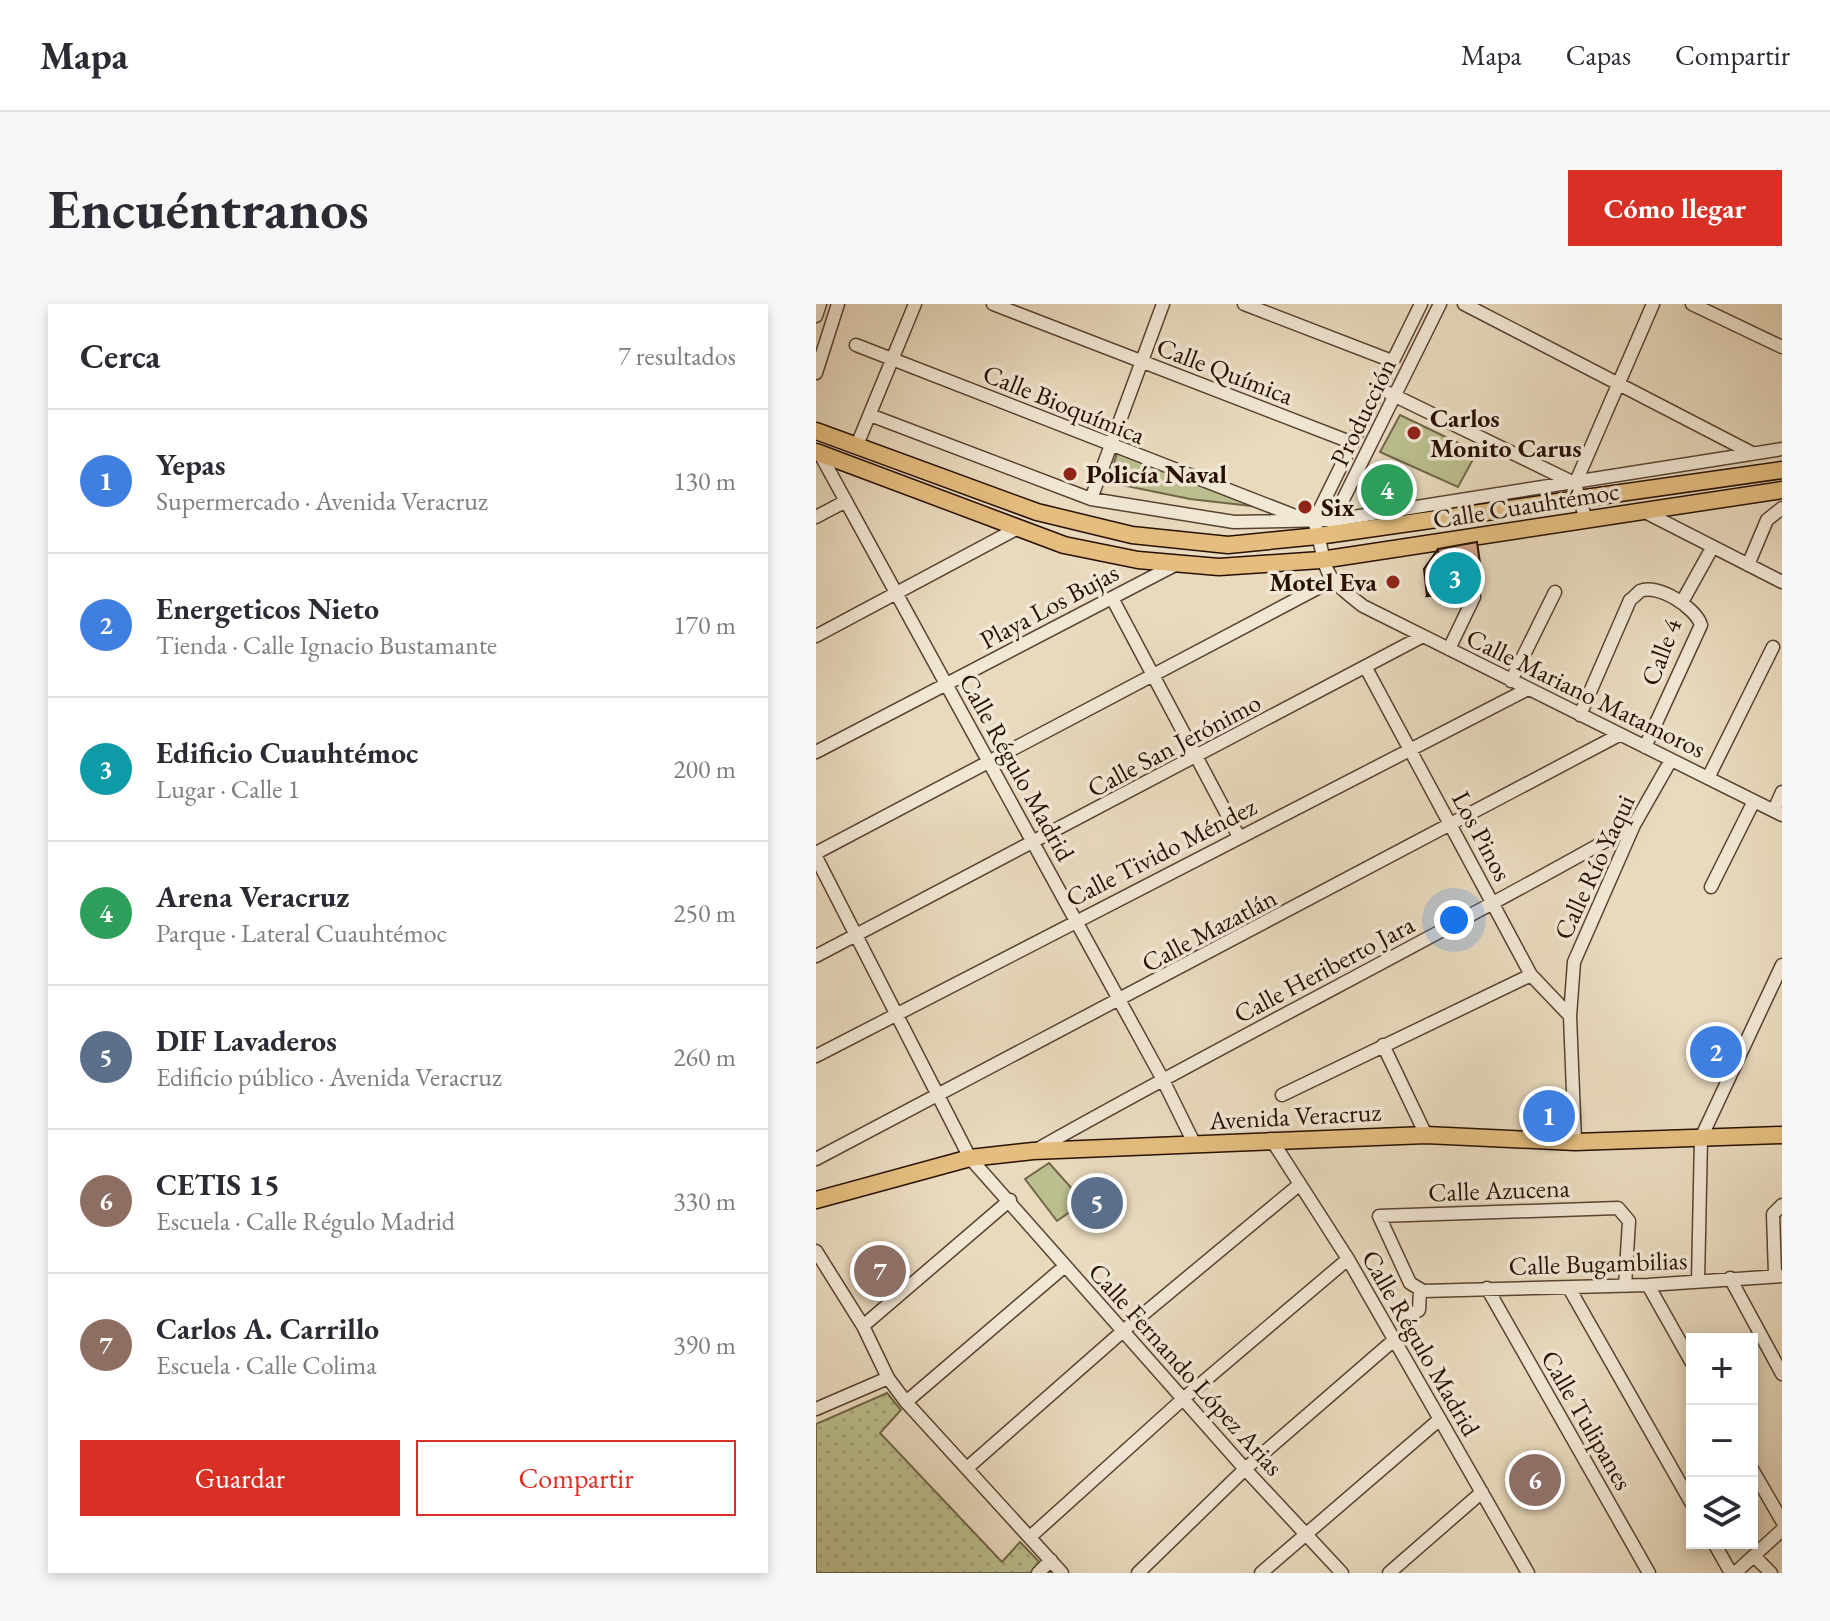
<!DOCTYPE html>
<html lang="es">
<head>
<meta charset="utf-8">
<style>
	body { margin:0; font-family:"EB Garamond",serif; background:#f7f7f7; color:#2b2b33 }
	.controls { position:absolute; right:24px; bottom:24px; display:grid; overflow:hidden; border-radius:0px; box-shadow:0 4px 12px #0003 }
	.controls button { width:72px; height:72px; display:grid; place-items:center; padding:0; border:0; border-bottom:2px solid #e1e1e2; background:#fff; color:#2b2b33; font:40px sans-serif }
	.you { position:absolute; left:638px; top:616px; width:28px; height:28px; margin:-20px; border:6px solid #fff; border-radius:50%; background:#1a73e8; box-shadow:0 0 0 12px #1a73e833 }
	.badge { display:grid; place-items:center; width:52px; height:52px; border-radius:50%; background:#d93025; color:#fff; font-size:26px; font-weight:700 }
	.pin { position:absolute; translate:-50% -50%; border:4px solid #fff; box-shadow:0 2px 8px #0006 }
	.list { margin:0; padding:0; list-style:none }
	h2 { display:flex; justify-content:space-between; align-items:center; height:104px; margin:0; padding:0 32px; font-size:34px }
	h2 small { font-size:26px; font-weight:400; color:#7c7c81 }
	.list li { display:grid; grid-template-columns:52px 1fr auto; gap:24px; align-items:center; box-sizing:border-box; height:144px; padding:0 32px; border-top:2px solid #e1e1e2 }
	.list b { display:block; font-size:30px; white-space:nowrap }
	.list p { margin:0; font-size:26px; white-space:nowrap; color:#7c7c81 }
	.list em { font-size:26px; font-style:normal; color:#7c7c81 }
	.actions { display:flex; gap:16px; padding:24px 32px }
	.actions a { flex:1; padding:18px 0; border:2px solid #d93025; border-radius:0px; text-align:center; font-size:28px; color:#d93025 }
	.actions .main { background:#d93025; color:#fff }
	.icon { flex:none; width:44px; height:44px; fill:none; stroke:currentColor; stroke-width:2; stroke-linecap:round; stroke-linejoin:round }
	.map { position:relative; flex:none; width:966px; height:1269px; overflow:hidden; border-radius:0px }
	header { display:flex; align-items:center; gap:48px; box-sizing:border-box; height:112px; padding:0 40px; background:#fff; border-bottom:2px solid #e1e1e2 }
	header strong { font-size:38px }
	nav { display:flex; gap:44px; margin-inline-start:auto; font-size:28px }
	.intro { display:flex; align-items:center; justify-content:space-between; box-sizing:border-box; height:192px; padding:0 48px }
	h1 { margin:0; font-size:56px }
	.button { padding:20px 36px; border-radius:0px; background:#d93025; color:#fff; font-size:28px; font-weight:700 }
	main { display:flex; gap:48px; padding:0 48px }
	aside { flex:1; background:#fff; border-radius:0px; box-shadow:0 4px 12px #0003 }
	.map>svg:first-child { display:block }
</style>
</head>
<body>
<header>
<strong>Mapa</strong>
<nav><a>Mapa</a><a>Capas</a><a>Compartir</a></nav>
</header>
<div class="intro"><h1>Encuéntranos</h1><a class="button">Cómo llegar</a></div>
<main>
<aside>
<h2>Cerca<small>7 resultados</small></h2>
<ul class="list">
<li><span class="badge" style="background:#3f7fe0">1</span><div><b>Yepas</b><p>Supermercado · Avenida Veracruz</p></div><em>130 m</em></li>
<li><span class="badge" style="background:#3f7fe0">2</span><div><b>Energeticos Nieto</b><p>Tienda · Calle Ignacio Bustamante</p></div><em>170 m</em></li>
<li><span class="badge" style="background:#0f9aa8">3</span><div><b>Edificio Cuauhtémoc</b><p>Lugar · Calle 1</p></div><em>200 m</em></li>
<li><span class="badge" style="background:#2e9e5b">4</span><div><b>Arena Veracruz</b><p>Parque · Lateral Cuauhtémoc</p></div><em>250 m</em></li>
<li><span class="badge" style="background:#5c6f8a">5</span><div><b>DIF Lavaderos</b><p>Edificio público · Avenida Veracruz</p></div><em>260 m</em></li>
<li><span class="badge" style="background:#8d6e63">6</span><div><b>CETIS 15</b><p>Escuela · Calle Régulo Madrid</p></div><em>330 m</em></li>
<li><span class="badge" style="background:#8d6e63">7</span><div><b>Carlos A. Carrillo</b><p>Escuela · Calle Colima</p></div><em>390 m</em></li>
</ul>
<div class="actions"><a class="main">Guardar</a><a>Compartir</a></div>
</aside>
<div class="map">
<svg width="966" height="1269" viewBox="0 0 966 1269">
	<defs>
		<pattern id="grass-dots" width="8" height="8" patternUnits="userSpaceOnUse" patternTransform="scale(2)"><rect width="8" height="8" fill="#bbbe8e"/><path d="M2 2h.1M6 6h.1" fill="none" stroke="#a1a279" stroke-width="1.8" stroke-linecap="round"/></pattern>
	</defs>
	<rect width="100%" height="100%" fill="#e9dabe"/>
	<filter id="stains"><feTurbulence type="fractalNoise" baseFrequency=".0025" numOctaves="4"/><feColorMatrix values="0 0 0 0 .2 0 0 0 0 .09 0 0 0 0 .02 0 0 0 .5 -.17"/></filter>
	<radialGradient id="worn" r=".72"><stop offset=".6" stop-color="#630" stop-opacity="0"/><stop offset="1" stop-color="#630" stop-opacity=".3"/></radialGradient>
	<!-- grass -->
	<path fill="url(#grass-dots)" stroke="#716748" stroke-width="2" d="M 71,1089 L 85,1106 L 64,1129 L 186,1258 L 204,1238 L 234,1269 L 0,1269 L 0,1120 Z"/>
	<!-- park -->
	<path fill="#bbbe8e" stroke="#716748" stroke-width="2" d="M 584,111 L 661,148 L 642,183 L 564,148 Z
		M 302,147 L 444,203 L 374,195 L 291,178 Z
		M 233,859 L 268,898 L 241,917 L 209,875 Z"/>
	<g fill="none" stroke-linecap="round" stroke-linejoin="round">
		<defs>
			<path id="minor" d="M 177,0 L 537,139
				M 428,0 L 576,57
				M 605,0 L 498,217 C 514,269 500,266 547,302 L 966,511
				M 648,0 L 936,149
				M 876,0 L 966,43
				M 0,12 L 4,0
				M 40,41 L 487,215
				M 0,69 L 22,0
				M 573,89 L 758,179
				M 54,111 L 275,195 L 418,218 L 518,216 L 966,145
				M 41,141 L 99,0
				M 4,150 L 346,774 L 379,841
				M 275,195 L 347,0
				M 827,207 L 966,278
				M 0,213 L 30,197
				M 770,216 L 759,180 L 837,0
				M 516,218 L 624,0
				M 932,261 L 951,216 L 966,204
				M 296,294 L 423,533
				M 866,298 L 896,244
				M 0,332 L 200,225
				M 633,345 L 658,293
				M 550,364 L 715,671 L 754,712
				M 695,377 L 739,288
				M 764,411 L 814,296 C 815,296 823,288 824,287 C 842,279 880,304 885,321 L 829,443
				M 0,448 L 359,261
				M 892,474 L 957,343
				M 958,506 L 966,488
				M 0,549 L 515,277
				M 0,553 L 154,854 L 429,1165 L 526,1269
				M 895,583 L 938,497
				M 0,652 L 607,332
				M 567,741 L 610,831
				M 0,752 L 712,385
				M 466,791 L 715,671
				M 455,835 L 532,955 L 712,1269
				M 759,838 L 754,712 L 758,658 L 818,521 L 855,456
				M 220,846 C 418,734 621,633 818,521
				M 0,855 L 803,431
				M 0,947 L 47,1022 L 72,1074 L 90,1098 L 246,1269
				M 959,970 L 957,910 L 966,901
				M 914,974 L 966,1070
				M 882,978 L 885,834 L 966,661
				M 832,981 L 876,1059
				M 809,982 L 813,917 L 802,904 L 563,912 L 594,979 L 607,987 L 832,981 L 966,972
				M 671,984 L 833,1269
				M 753,984 L 876,1200
				M 586,1016 L 603,1006 L 604,986
				M 47,1022 L 194,896
				M 90,1098 L 249,962
				M 0,1105 L 72,1074
				M 151,1164 L 307,1027 L 484,880
				M 936,1165 L 966,1217
				M 214,1233 L 367,1095 L 532,955
				M 898,1239 L 915,1269
				M 938,1252 L 955,1269
				M 222,1269 L 235,1256
				M 322,1269 L 429,1165 L 578,1036
				M 445,1269 L 624,1115
				M 573,1269 L 666,1188
				M 919,1269 L 966,1226"/>
			<path id="major" d="M 0,127 L 221,208 L 316,231 L 412,241 L 502,232 L 966,166
				M 0,148 L 248,241 L 322,256 L 403,263 L 505,256 L 966,186
				M 0,896 L 154,854 L 217,847 L 610,831 L 759,838 L 966,831"/>
		</defs>
		<!-- minor casing -->
		<use href="#minor" stroke="#584230" stroke-width="15"/>
		<!-- major casing -->
		<use href="#major" stroke="#271001" stroke-width="19"/>
		<!-- minor -->
		<use href="#minor" stroke="#f1e7d5" stroke-width="12"/>
		<!-- major -->
		<use href="#major" stroke="#e4bd7f" stroke-width="16"/>
	</g>
	<!-- wall -->
	<path fill="#bb9079" stroke="#271001" stroke-width="2" d="M 622,245 L 665,266 L 651,286 L 611,292 L 608,265 Z"/>
	<!-- shaded-wall -->
	<path fill="#987663" stroke="#271001" stroke-width="2" d="M 665,266 L 651,286 L 611,292 L 625,272 Z"/>
	<!-- building -->
	<path fill="#d9a88d" stroke="#271001" stroke-width="2" d="M 661,238 L 665,266 L 625,272 L 622,245 Z"/>
	<!-- markers -->
	<g fill="#8f2418" stroke="#f1e7d5" stroke-width="3">
		<circle cx="598" cy="129" r="8"/>
		<circle cx="254" cy="170" r="8"/>
		<circle cx="489" cy="203" r="8"/>
		<circle cx="577" cy="278" r="8"/>
	</g>
	<g text-anchor="middle" dominant-baseline="central" stroke-width="7" stroke-linejoin="round" paint-order="stroke">
		<!-- street labels -->
		<g font-size="26" fill="#271001" stroke="#f1e7d5">
			<text transform="translate(409 67) rotate(21)">Calle Química</text>
			<text transform="translate(248 100) rotate(22)">Calle Bioquímica</text>
			<text transform="translate(547 108) rotate(-64)">Producción</text>
			<text transform="translate(710 201) rotate(-9)">Calle Cuauhtémoc</text>
			<text transform="translate(233 302) rotate(-28)">Playa Los Bujas</text>
			<text transform="translate(845 348) rotate(-69)">Calle 4</text>
			<text transform="translate(770 389) rotate(26)">Calle Mariano Matamoros</text>
			<text transform="translate(358 441) rotate(-28)">Calle San Jerónimo</text>
			<text transform="translate(201 463) rotate(61)">Calle Régulo Madrid</text>
			<text transform="translate(666 532) rotate(62)">Los Pinos</text>
			<text transform="translate(345 548) rotate(-27)">Calle Tivido Méndez</text>
			<text transform="translate(778 563) rotate(-65)">Calle Río Yaqui</text>
			<text transform="translate(393 626) rotate(-28)">Calle Mazatlán</text>
			<text transform="translate(508 665) rotate(-28)">Calle Heriberto Jara</text>
			<text transform="translate(479 812) rotate(-3)">Avenida Veracruz</text>
			<text transform="translate(683 886) rotate(-2)">Calle Azucena</text>
			<text transform="translate(782 959) rotate(-2)">Calle Bugambilias</text>
			<text transform="translate(605 1039) rotate(60)">Calle Régulo Madrid</text>
			<text transform="translate(370 1065) rotate(48)">Calle Fernando López Arias</text>
			<text transform="translate(771 1116) rotate(60)">Calle Tulipanes</text>
		</g>
		<!-- poi labels -->
		<g font-size="26" font-weight="bold" fill="#271001" stroke="#f1e7d5" text-anchor="start">
			<text x="614" y="114">Carlos<tspan x="614" dy="30">Monito Carus</tspan></text>
			<text x="270" y="170">Policía Naval</text>
			<text x="505" y="203">Six</text>
			<text x="561" y="278" text-anchor="end">Motel Eva</text>
		</g>
	</g>
	<rect width="100%" height="100%" filter="url(#stains)"/>
	<rect width="100%" height="100%" fill="url(#worn)"/>
</svg>
<div class="controls">
<button>+</button>
<button>−</button>
<button><svg class="icon" aria-label="layers" viewBox="0 0 24 24"><path d="M12 4l9 5-9 5-9-5zM3 14l9 5 9-5"/></svg></button>
</div>
<div class="you"></div>
<div class="pin badge" style="left:733px;top:812px;background:#3f7fe0">1</div>
<div class="pin badge" style="left:900px;top:748px;background:#3f7fe0">2</div>
<div class="pin badge" style="left:639px;top:274px;background:#0f9aa8">3</div>
<div class="pin badge" style="left:571px;top:186px;background:#2e9e5b">4</div>
<div class="pin badge" style="left:281px;top:899px;background:#5c6f8a">5</div>
<div class="pin badge" style="left:719px;top:1176px;background:#8d6e63">6</div>
<div class="pin badge" style="left:64px;top:967px;background:#8d6e63">7</div>
</div>
</main>
</body>
</html>
